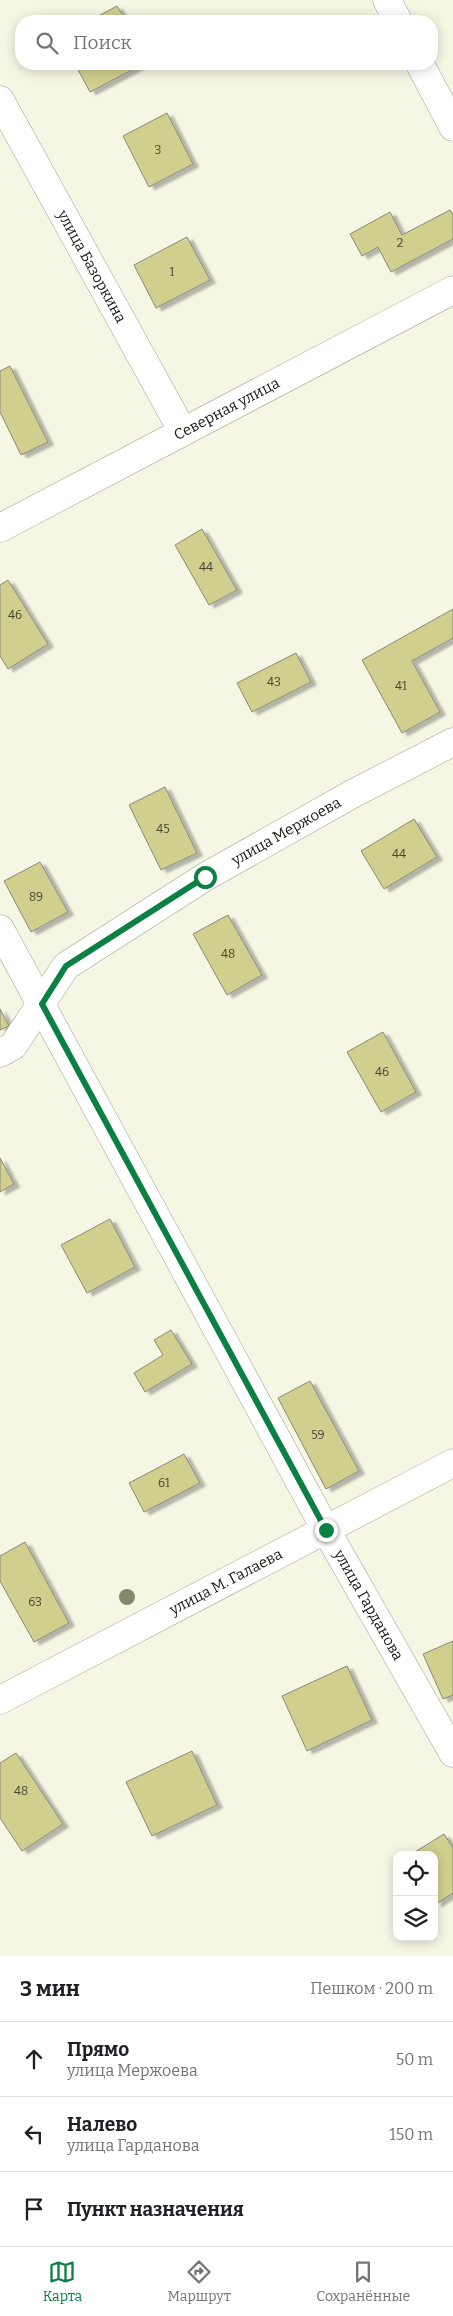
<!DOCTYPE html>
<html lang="ru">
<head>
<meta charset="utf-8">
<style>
	body { margin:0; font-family:Bitter,serif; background:#f2f2f2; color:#202124 }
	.controls { position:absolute; right:15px; bottom:15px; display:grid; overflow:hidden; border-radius:10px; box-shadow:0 2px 12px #0003 }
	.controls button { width:45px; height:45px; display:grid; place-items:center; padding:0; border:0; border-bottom:1px solid #e0e0e0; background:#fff; color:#202124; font:25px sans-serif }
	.stop { position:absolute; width:15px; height:15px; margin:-11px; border:4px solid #0b8043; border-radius:50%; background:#fff }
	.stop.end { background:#0b8043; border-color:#fff; box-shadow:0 1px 5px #0008 }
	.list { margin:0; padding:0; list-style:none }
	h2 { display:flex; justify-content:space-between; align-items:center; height:65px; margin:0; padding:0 20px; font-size:21px }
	h2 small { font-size:16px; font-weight:400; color:#757577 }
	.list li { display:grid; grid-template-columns:32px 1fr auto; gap:15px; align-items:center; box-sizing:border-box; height:75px; padding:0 20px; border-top:1px solid #e0e0e0 }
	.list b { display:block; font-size:19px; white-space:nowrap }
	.list p { margin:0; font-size:16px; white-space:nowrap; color:#757577 }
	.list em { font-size:16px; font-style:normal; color:#757577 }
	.icon { flex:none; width:28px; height:28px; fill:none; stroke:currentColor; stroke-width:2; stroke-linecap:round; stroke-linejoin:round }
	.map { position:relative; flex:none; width:453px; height:1956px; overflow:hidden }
	.search { position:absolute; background:#fff; box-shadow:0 2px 12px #0003; left:15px; right:15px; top:15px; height:55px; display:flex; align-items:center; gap:12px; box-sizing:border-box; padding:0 18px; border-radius:20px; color:#757577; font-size:19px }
	.sheet { height:290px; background:#fff }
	nav { display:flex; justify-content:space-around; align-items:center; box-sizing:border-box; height:70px; border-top:1px solid #e0e0e0; background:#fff; font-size:14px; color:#757577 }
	nav a { display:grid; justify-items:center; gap:2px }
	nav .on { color:#0b8043 }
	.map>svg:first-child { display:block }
</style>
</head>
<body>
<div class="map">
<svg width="453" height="1956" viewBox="0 0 453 1956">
	<defs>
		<filter id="shadow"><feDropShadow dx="5.5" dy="3" stdDeviation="1" flood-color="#0004"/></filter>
	</defs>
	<rect width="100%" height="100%" fill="#f6f6e5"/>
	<!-- building -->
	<path fill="#d0cf8e" stroke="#89897a" filter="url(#shadow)" d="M 117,6 L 126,21 L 89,21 Z
		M 75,64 L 143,64 L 90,92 Z
		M 167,113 L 193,164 L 149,187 L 123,136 Z
		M 450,210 L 453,215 L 453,239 L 391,272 L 378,247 L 362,256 L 350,234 L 390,212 L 402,235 Z
		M 187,237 L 210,280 L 156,308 L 134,265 Z
		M 10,366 L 48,442 L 21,455 L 0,412 L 0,371 Z
		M 202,529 L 237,590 L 209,605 L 175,545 Z
		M 8,580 L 48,644 L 8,669 L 0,656 L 0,585 Z
		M 453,609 L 453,638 L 412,661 L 440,712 L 402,733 L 362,660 Z
		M 296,653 L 311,682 L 252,712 L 237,683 Z
		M 165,787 L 197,853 L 161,870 L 129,805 Z
		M 414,819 L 437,857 L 384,889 L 361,851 Z
		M 40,862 L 68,912 L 31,932 L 4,881 Z
		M 228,915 L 262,975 L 227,995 L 193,934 Z
		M 0,1009 L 9,1026 L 0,1030 Z
		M 383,1032 L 416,1092 L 381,1112 L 347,1052 Z
		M 0,1158 L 14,1184 L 0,1192 Z
		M 110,1219 L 135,1267 L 87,1293 L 61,1245 Z
		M 171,1330 L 192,1364 L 145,1392 L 134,1373 L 163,1355 L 154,1340 Z
		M 310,1381 L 359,1471 L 326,1489 L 278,1398 Z
		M 184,1454 L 200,1483 L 144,1512 L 129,1483 Z
		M 25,1542 L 69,1623 L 34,1642 L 0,1581 L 0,1556 Z
		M 453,1641 L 453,1695 L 443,1699 L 423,1654 Z
		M 347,1666 L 372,1720 L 307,1751 L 282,1696 Z
		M 192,1751 L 217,1805 L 152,1836 L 126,1782 Z
		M 16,1753 L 63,1824 L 22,1851 L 0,1818 L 0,1763 Z
		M 444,1834 L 453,1848 L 453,1893 L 436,1904 L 434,1855 L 410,1855 Z"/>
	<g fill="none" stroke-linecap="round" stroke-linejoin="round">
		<defs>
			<g id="minor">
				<path d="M 387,0 L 398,21"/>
				<path d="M 420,64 L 453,127"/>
				<path id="s1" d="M 0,100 L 183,432"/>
				<path id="s2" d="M 0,528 L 453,290"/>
				<path id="s3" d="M 0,929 L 326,1530 L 453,1753"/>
				<path id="s4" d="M 0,1053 L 13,1046 L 66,966 L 205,877 L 354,793 L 453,742"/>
				<path id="s5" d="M 0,1700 L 453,1463"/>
			</g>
		</defs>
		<!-- minor casing -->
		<use href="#minor" stroke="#a3a393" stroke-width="29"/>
		<!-- minor -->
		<use href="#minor" stroke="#fff" stroke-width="28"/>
	</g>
	<!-- trees -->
	<circle fill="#87876f" cx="127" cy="1597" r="8"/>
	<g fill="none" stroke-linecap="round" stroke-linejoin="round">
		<!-- route -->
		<path stroke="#0b8043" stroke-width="6" d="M 205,877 L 66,966 L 42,1004 L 326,1530"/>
	</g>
	<g text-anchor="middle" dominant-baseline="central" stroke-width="4" stroke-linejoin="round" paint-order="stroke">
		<!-- number labels -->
		<g font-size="12" fill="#464631">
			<text x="158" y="150">3</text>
			<text x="400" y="243">2</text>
			<text x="172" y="272">1</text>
			<text x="206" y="567">44</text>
			<text x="15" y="615">46</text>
			<text x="274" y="682">43</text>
			<text x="401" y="686">41</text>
			<text x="163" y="829">45</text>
			<text x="399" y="854">44</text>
			<text x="36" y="897">89</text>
			<text x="228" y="954">48</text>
			<text x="382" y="1072">46</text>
			<text x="318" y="1435">59</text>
			<text x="164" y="1483">61</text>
			<text x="35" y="1602">63</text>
			<text x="21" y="1791">48</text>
		</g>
		<!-- street labels -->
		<g font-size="15" fill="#181812" stroke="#f6f6e5">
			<text stroke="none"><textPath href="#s1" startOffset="190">улица Базоркина</textPath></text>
			<text stroke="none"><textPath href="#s2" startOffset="256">Северная улица</textPath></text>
			<text stroke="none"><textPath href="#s4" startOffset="369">улица Мержоева</textPath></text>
			<text stroke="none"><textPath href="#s5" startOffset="255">улица М. Галаева</textPath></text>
			<text stroke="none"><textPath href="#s3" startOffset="770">улица Гарданова</textPath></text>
		</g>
	</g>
</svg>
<div class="controls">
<button><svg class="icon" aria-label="locate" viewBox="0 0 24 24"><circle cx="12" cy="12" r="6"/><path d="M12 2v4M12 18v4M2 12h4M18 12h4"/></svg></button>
<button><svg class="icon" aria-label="layers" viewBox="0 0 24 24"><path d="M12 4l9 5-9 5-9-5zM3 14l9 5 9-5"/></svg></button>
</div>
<div class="stop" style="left:205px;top:877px"></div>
<div class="stop end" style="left:326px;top:1530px"></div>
<div class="search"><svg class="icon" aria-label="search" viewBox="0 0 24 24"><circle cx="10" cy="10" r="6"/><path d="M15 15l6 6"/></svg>Поиск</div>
</div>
<section class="sheet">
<h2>3 мин<small>Пешком · 200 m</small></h2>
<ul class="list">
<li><svg class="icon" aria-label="ahead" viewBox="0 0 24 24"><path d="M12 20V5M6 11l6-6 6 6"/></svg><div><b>Прямо</b><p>улица Мержоева</p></div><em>50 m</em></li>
<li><svg class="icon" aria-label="left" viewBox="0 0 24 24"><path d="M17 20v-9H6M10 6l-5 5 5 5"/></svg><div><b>Налево</b><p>улица Гарданова</p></div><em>150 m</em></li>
<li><svg class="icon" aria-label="arrive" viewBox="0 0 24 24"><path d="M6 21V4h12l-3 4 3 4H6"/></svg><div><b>Пункт назначения</b></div></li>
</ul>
</section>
<nav>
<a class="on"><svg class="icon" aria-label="map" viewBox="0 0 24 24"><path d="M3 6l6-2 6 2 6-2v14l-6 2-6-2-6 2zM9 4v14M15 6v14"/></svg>Карта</a>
<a><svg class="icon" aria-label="directions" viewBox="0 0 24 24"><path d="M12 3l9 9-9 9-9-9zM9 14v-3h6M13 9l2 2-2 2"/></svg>Маршрут</a>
<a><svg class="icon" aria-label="saved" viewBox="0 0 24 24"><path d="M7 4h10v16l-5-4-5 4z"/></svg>Сохранённые</a>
</nav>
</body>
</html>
